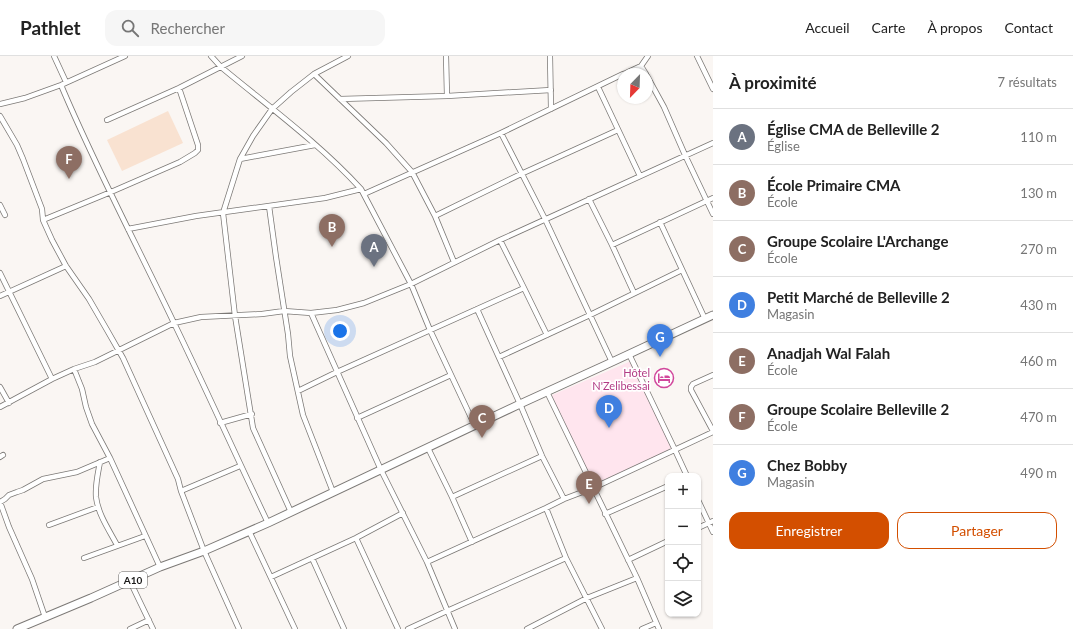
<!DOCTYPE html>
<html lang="fr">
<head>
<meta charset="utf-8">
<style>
	body { margin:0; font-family:Lato,sans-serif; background:#f6f6f6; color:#222 }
	.controls { position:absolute; right:12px; bottom:12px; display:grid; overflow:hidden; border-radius:8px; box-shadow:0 1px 3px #0004 }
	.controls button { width:36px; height:36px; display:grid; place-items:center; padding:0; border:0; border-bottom:1px solid #e0e0e0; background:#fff; color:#222; font:20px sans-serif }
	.compass { position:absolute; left:617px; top:12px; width:36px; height:36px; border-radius:50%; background:#fff; box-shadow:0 1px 3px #0004; rotate:203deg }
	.you { position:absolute; left:340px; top:275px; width:14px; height:14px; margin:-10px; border:3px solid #fff; border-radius:50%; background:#1a73e8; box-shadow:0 0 0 6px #1a73e833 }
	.badge { display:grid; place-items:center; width:26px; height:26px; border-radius:50%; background:#d34f00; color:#fff; font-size:13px; font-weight:700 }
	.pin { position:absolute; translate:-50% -33px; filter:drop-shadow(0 1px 2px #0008) }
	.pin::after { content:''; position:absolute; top:21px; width:14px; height:12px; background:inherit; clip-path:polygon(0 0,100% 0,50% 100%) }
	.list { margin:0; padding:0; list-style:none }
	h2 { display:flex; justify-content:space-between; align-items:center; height:52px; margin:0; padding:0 16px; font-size:17px }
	h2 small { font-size:13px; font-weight:400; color:#767676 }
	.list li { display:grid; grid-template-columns:26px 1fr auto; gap:12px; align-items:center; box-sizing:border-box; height:56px; padding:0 16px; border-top:1px solid #e0e0e0 }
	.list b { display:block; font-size:15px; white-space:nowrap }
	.list p { margin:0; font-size:13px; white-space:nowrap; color:#767676 }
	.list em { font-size:13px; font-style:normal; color:#767676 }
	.actions { display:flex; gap:8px; padding:12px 16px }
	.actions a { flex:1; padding:9px 0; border:1px solid #d34f00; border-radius:12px; text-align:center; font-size:14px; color:#d34f00 }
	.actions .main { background:#d34f00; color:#fff }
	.icon { flex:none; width:22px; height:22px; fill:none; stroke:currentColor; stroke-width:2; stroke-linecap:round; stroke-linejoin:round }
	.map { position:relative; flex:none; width:713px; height:573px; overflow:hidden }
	header { display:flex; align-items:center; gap:24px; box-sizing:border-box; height:56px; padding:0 20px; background:#fff; border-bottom:1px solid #e0e0e0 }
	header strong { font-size:19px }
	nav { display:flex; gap:22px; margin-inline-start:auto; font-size:14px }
	.search { width:280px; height:36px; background:#f6f6f6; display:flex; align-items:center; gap:10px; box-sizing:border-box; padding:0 14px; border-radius:12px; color:#767676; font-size:15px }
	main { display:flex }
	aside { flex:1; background:#fff }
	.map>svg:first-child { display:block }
</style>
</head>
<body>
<header>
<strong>Pathlet</strong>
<div class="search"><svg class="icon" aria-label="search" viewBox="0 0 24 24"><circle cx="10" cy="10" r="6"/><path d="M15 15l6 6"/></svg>Rechercher</div>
<nav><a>Accueil</a><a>Carte</a><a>À propos</a><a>Contact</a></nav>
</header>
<main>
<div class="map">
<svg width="713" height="573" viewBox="0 0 713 573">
	<rect width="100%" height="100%" fill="#faf6f3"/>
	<!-- commercial -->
	<path fill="#ffe5ee" d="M 631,305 L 673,393 L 593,430 L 550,340 Z"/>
	<!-- pitch -->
	<path fill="#f9e2d1" d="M 168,55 L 183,87 L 122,115 L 107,84 Z"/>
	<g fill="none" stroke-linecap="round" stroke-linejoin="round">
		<defs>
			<path id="minor" d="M 54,0 L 66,26
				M 211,0 L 221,11 C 268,50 320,88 361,133 L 411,228 L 430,274 L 475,370
				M 446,0 L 447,40
				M 550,0 L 551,53
				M 697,0 L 713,33
				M 641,10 L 646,18
				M 314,18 L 386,87 L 412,116 L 435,160 L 454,206
				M 624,18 L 641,10 L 648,0
				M 647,20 L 664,51 L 685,99 L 713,158
				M 61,29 C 95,110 136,187 174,267 C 206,333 236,400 268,467
				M 598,31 L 640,120
				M 340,43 L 447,40 L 551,34
				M 0,48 L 25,42 L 61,29 L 125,0
				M 0,60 L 17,89 L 23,103 L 42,153 L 43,164 L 52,184 L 66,210 L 89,243 L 107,274 L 123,302 L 178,423 L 181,435 L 204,495 L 239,573
				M 107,64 L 179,32 L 242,0
				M 501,77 L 545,163 L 612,306
				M 240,103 L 315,89
				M 364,138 L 501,77 L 623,18
				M 589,143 L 612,189 L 634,237
				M 0,149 L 5,159
				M 269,150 L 276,201 L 288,278 L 290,300 L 303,359 L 333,436
				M 435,160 L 521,118 L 618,74
				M 43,164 L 111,136 L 180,106 L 195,97 L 198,94 L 198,89 L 179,32
				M 660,166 L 705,263
				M 128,173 L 196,160 L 325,142 L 361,133
				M 500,184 L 524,232 L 547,279
				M 612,189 L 713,142
				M 0,217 L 52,323
				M 0,240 L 66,210
				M 477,253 L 520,348 L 542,400 L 564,443
				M 311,257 L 381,414 L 427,506 L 455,573
				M 629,298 L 675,394 L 687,420
				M 499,301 L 590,259 L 682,214
				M 74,313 L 82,333 L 86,351 L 92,368 L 110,402 L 160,511
				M 713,319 L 693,328 L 691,331 L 691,334 L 713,375
				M 0,331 L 9,347
				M 298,335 L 337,316 L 524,232
				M 547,336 L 637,522 L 659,573
				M 0,351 L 52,323 L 74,313 L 95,306 L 174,267 L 201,261 L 262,258 L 284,255 L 311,257 L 337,254 L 364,247 L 411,228 L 500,184 L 713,87
				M 357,362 L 451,319
				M 220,367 L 252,358
				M 428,392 L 452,441 L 472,486
				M 0,401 L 3,399
				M 100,406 C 98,417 95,429 96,441 C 98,458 109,474 117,489
				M 181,435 L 240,410
				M 452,441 L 542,400
				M 698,444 L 713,476
				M 546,452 L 566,502 L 602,573
				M 291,456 L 253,372 L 235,260 L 223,157 L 240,103 L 253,80 L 272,53 L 291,36 L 314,18 L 348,0
				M 605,458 L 668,430
				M 49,469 L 98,451
				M 698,472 L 713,465
				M 249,475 L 295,573
				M 356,482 L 398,573
				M 84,502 L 145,480
				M 312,502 L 344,573
				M 628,504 L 668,485
				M 427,506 L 546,452 L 564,443 L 593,432 L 713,376
				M 271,521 L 356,482 L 403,457
				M 130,525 L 139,544 L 153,573
				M 45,561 L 32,523 L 9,471 L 0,446 L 5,443 L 9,439 L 17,436 L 23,434 L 43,423 L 77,416 L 110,402
				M 130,573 L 149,564
				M 408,573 L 447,555 L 566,502
				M 527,573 L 587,542 L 637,522
				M 642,573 L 656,567"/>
			<path id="primary" d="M 17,573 L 91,542 L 160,511 L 204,495 L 268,467 L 520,348 L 612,306 L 713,259"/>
		</defs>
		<!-- minor casing -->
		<use href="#minor" stroke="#7c7976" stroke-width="6"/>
		<!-- primary casing -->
		<use href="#primary" stroke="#7c7976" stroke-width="9"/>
		<!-- minor -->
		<use href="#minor" stroke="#fff" stroke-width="4.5"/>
		<!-- primary -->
		<use href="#primary" stroke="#fff" stroke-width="7"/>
	</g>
	<!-- icons -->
	<defs>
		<symbol id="hotel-ring" viewBox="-11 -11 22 22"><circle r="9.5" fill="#fff" stroke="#d1479c" stroke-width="1.5"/><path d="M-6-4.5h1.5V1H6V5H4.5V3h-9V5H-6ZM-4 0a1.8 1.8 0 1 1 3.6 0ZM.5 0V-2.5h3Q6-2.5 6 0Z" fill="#d1479c"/></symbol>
	</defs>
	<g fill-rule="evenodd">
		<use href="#hotel-ring" x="653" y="311" width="22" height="22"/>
	</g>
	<g text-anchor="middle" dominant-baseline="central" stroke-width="3.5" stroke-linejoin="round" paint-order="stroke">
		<!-- shield labels -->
		<rect fill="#fff" stroke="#5f5e5d" stroke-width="1" x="119" y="516" width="28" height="16" rx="3"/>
		<g font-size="10" font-weight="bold" fill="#1a1918">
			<text x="133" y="524">A10</text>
		</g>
		<!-- hotel labels -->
		<g font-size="11" fill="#b23c85" stroke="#fff" text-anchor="end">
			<text x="650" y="316">Hôtel<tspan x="650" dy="13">N'Zelibessai</tspan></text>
		</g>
	</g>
</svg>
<div class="controls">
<button>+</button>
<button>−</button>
<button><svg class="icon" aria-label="locate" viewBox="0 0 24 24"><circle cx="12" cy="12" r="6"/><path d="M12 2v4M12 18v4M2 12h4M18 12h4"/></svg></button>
<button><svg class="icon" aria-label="layers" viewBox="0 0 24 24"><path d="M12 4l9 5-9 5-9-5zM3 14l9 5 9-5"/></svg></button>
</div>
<svg class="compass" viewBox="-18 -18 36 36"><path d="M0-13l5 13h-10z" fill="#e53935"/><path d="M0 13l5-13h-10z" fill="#767676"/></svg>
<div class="you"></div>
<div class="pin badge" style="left:374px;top:211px;background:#6b7280">A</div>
<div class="pin badge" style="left:332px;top:191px;background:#8d6e63">B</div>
<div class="pin badge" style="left:482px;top:382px;background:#8d6e63">C</div>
<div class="pin badge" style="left:609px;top:372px;background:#3f7fe0">D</div>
<div class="pin badge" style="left:589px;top:448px;background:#8d6e63">E</div>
<div class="pin badge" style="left:69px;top:123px;background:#8d6e63">F</div>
<div class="pin badge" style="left:660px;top:301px;background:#3f7fe0">G</div>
</div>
<aside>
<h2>À proximité<small>7 résultats</small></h2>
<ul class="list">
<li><span class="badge" style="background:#6b7280">A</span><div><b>Église CMA de Belleville 2</b><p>Église</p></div><em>110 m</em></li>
<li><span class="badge" style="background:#8d6e63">B</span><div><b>École Primaire CMA</b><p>École</p></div><em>130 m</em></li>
<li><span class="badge" style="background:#8d6e63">C</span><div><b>Groupe Scolaire L'Archange</b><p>École</p></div><em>270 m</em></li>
<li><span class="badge" style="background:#3f7fe0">D</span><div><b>Petit Marché de Belleville 2</b><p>Magasin</p></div><em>430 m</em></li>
<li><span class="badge" style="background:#8d6e63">E</span><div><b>Anadjah Wal Falah</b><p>École</p></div><em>460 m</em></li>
<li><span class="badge" style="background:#8d6e63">F</span><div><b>Groupe Scolaire Belleville 2</b><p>École</p></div><em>470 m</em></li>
<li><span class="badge" style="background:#3f7fe0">G</span><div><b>Chez Bobby</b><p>Magasin</p></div><em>490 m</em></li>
</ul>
<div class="actions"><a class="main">Enregistrer</a><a>Partager</a></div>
</aside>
</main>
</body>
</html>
